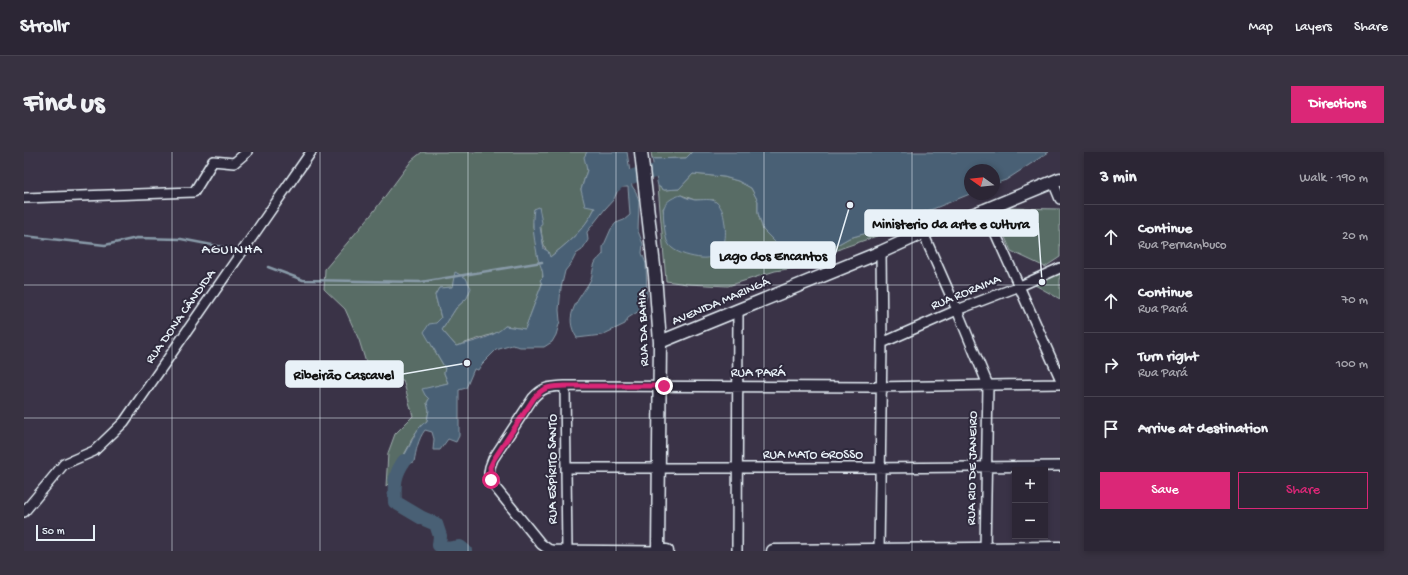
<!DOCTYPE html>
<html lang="en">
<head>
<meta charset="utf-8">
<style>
	body { margin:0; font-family:"Gochi Hand",sans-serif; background:#383241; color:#f1f3f6 }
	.controls { position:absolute; right:12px; bottom:12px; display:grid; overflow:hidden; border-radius:0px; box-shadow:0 2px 6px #0003 }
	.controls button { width:36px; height:36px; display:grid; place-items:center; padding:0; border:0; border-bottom:1px solid #484350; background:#2c2635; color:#f1f3f6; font:20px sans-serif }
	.compass { position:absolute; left:940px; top:12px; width:36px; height:36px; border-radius:50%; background:#2c2635; box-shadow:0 2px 6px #0003; rotate:285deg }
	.scale { position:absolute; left:12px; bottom:10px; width:59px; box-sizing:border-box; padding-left:4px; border:2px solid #e8f1f8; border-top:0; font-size:11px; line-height:14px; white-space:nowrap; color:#e8f1f8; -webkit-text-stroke:3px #2f2a3d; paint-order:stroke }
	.stop { position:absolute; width:12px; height:12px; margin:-9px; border:3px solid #db2777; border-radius:50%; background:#fff }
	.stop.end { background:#db2777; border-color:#fff; box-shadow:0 1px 4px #0008 }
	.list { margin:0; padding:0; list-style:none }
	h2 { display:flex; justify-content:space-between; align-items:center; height:52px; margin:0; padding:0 16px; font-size:17px }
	h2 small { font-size:13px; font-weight:400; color:#a6a5ad }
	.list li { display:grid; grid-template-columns:26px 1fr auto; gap:12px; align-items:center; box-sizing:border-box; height:64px; padding:0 16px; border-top:1px solid #484350 }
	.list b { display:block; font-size:15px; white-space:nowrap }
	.list p { margin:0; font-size:13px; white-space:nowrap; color:#a6a5ad }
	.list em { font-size:13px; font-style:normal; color:#a6a5ad }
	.actions { display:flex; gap:8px; padding:12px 16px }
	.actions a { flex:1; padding:9px 0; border:1px solid #db2777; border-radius:0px; text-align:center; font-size:14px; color:#db2777 }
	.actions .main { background:#db2777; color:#fff }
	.icon { flex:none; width:22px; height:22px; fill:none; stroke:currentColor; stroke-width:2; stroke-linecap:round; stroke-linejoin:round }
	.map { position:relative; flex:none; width:1036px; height:399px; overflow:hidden; border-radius:0px }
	header { display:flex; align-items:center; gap:24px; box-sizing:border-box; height:56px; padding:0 20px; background:#2c2635; border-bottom:1px solid #484350 }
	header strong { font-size:19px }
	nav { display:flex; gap:22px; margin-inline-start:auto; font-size:14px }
	.intro { display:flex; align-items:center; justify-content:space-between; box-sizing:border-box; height:96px; padding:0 24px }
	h1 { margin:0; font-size:28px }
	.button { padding:10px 18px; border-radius:0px; background:#db2777; color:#fff; font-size:14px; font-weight:700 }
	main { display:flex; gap:24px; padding:0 24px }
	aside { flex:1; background:#2c2635; border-radius:0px; box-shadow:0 2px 6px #0003 }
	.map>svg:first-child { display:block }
</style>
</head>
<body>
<header>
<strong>Strollr</strong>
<nav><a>Map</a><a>Layers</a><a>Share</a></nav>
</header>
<div class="intro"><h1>Find us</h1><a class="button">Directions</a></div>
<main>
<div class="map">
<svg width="1036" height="399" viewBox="0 0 1036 399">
	<rect width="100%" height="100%" fill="#3a3347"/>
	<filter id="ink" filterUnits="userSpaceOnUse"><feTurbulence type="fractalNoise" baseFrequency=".025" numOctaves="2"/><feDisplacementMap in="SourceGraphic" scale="8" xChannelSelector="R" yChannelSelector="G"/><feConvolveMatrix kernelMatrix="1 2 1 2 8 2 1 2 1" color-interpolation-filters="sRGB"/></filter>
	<g filter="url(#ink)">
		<!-- green -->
		<path fill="#586c65" stroke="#a0aeae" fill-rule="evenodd" d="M 398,0 L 563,0 L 561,5 L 563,18 L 557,38 L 571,56 C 561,77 544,91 526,105 C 515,89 518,74 515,56 L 510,57 L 509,74 L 514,106 L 519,117 L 518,132 L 501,177 L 481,174 L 475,180 L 432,194 L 418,178 L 432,156 L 443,146 L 428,135 L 415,136 L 411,143 L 417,166 L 412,171 L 408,194 L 421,216 L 420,221 L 424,231 L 404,236 L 401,243 L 405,247 L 403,251 L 405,258 L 403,269 L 395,276 L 388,286 L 386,292 L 376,310 L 369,327 L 362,334 L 364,301 L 371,282 L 389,264 L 379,228 L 347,227 L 335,188 L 321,157 L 300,137 L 301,117 L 347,63 L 388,8 Z
			M 627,0 L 668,0 L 662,6 L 628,7 Z
			M 669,22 L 700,25 L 714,29 L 727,36 L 734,49 L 734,61 L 739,78 L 771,110 L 809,95 L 825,86 L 861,76 L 877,67 L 909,57 L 879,75 L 818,96 L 776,115 L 751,119 L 704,134 L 663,132 L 642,129 L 634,34 L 640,38 L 655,37 ZM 657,43 L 671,48 L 690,48 L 641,77 L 639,56 Z
			M 986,56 L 1036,57 L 1036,105 L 1021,115 L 987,99 L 971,62 Z
			M 1036,119 L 1036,147 L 1011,133 Z"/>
		<!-- water -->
		<path fill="#4a6174" stroke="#899ba9" d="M 563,0 L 603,0 L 608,34 L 612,40 L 615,50 L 614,79 L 619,92 L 618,101 L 622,112 L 623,144 L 620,152 L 615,159 L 604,166 L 601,172 L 578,183 L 553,186 C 538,163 555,148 566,129 C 569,124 568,117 571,111 C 572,108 577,105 579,102 L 579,95 L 587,77 L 592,71 L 600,68 L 606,63 L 604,35 L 595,35 L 590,47 L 581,57 L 563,80 L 564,88 L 558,98 L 552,102 L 548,110 L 541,119 L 537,136 L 535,158 L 536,169 L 532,183 L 528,190 L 520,195 L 496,195 L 488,193 L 472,198 L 458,212 L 454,218 L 450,217 L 442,236 L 435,238 L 435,284 L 432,290 L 424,287 L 416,298 L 409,298 L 410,287 L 408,280 L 401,278 C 394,287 392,299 390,310 L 383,312 L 377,326 L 369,327 C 373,316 379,306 385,295 C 390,285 392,276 403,269 L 405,258 L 403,251 L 405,247 L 401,243 L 398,237 L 424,231 L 420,221 L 421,216 L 400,180 L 405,172 L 412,171 L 417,166 L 411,143 L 415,136 L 428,135 L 431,120 L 442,126 L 447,136 L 443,146 L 432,156 L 418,178 L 432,194 C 448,190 469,186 481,174 L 501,177 L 518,132 L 516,128 L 519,125 C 519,118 516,113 514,107 C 511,91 507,73 510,57 L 515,55 L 518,71 L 516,75 L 520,97 L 524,99 L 526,105 C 544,91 561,77 571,56 L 561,54 L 557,38 L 563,18 L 560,5 Z
			M 668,0 L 1025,0 L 982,28 L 970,32 L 970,18 L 946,18 L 946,42 L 909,57 L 877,67 L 861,76 L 825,86 L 809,95 L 771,110 L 739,78 L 734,61 L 734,49 L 727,36 L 714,29 L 700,25 L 669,22 L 655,37 L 640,38 L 634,34 L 628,7 L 662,6 Z
			M 657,43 C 662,46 666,47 671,48 C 678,48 688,46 692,50 C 699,55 700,65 701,73 C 703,90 699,108 677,106 C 668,105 655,102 648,96 C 646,95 644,91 643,89 C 641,83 638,60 640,55 C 643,48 650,45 657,43 Z"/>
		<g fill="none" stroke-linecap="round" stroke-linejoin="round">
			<!-- stream -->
			<path stroke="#899ba9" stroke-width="2.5" d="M 0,84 L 81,93 L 113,86 L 157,87 L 209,97
				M 244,115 L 279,128 L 397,130 L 518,110"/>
			<!-- river -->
			<path stroke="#4a6174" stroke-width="14" d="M 627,20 L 650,14
				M 591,33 L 595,29 L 613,23
				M 380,309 C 370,323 370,333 371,350 L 398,366 L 412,372 L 416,384 L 415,393 L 423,397 L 436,395 L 441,399"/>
			<defs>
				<path id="street" d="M 1029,30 L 1036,47
					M 0,46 L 170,40 L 189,9 L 210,11 L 223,0
					M 961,58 L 1036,226
					M 899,81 L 933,158 L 964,233 L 961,399
					M 858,191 L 933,158 L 996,134 L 1036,116
					M 541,234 L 543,399
					M 542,316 L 848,316 L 1036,314
					M 0,360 L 40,312 L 70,299 L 100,270 L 287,0
					M 634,399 L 528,398 L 524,397 L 517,392 L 470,334 L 465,321 L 466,315 L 469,307 L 509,246 C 520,234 526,235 541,234 L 849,235 L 1036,232
					M 713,399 L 714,158
					M 855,399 L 858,191 L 857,100"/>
				<path id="secondary" d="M 617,0 L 631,123 L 636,190 L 634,399 L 643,399
					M 636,190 L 857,100 L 899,81 L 961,58 L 1036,27
					M 749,399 L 1036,396"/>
			</defs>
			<!-- street casing -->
			<use href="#street" stroke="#e8f1f8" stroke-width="12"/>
			<!-- secondary casing -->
			<use href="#secondary" stroke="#e8f1f8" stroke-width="15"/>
			<!-- street -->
			<use href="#street" stroke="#2f2a3d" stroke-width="9"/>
			<!-- secondary -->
			<use href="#secondary" stroke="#2f2a3d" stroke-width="12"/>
		</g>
	</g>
	<g fill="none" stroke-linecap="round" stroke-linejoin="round" filter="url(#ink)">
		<!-- route -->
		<path stroke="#db2777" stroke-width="5" d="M 467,328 L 466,315 L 470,307 L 510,246 C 520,234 526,235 541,234 L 640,234"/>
	</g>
	<!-- grid -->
	<path fill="none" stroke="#e8f1f8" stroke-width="1" stroke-opacity="0.55" d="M 148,0 L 148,399M 296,0 L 296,399M 444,0 L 444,399M 592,0 L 592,399M 740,0 L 740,399M 888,0 L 888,399M 0,133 L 1036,133M 0,266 L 1036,266"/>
	<g text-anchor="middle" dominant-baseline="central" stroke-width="4" stroke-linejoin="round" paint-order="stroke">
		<!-- street labels -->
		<g font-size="13" fill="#e8f1f8" stroke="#2f2a3d">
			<text transform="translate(942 141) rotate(-22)">RUA RORAIMA</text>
			<text transform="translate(697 150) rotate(-23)">AVENIDA MARINGÁ</text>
			<text transform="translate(157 165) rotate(-55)">RUA DONA CÂNDIDA</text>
			<text transform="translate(620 176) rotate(-92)">RUA DA BAHIA</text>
			<text x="734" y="221">RUA PARÁ</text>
			<text x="789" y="303">RUA MATO GROSSO</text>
			<text transform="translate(949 316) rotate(-89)">RUA RIO DE JANEIRO</text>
			<text transform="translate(529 317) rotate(-90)">RUA ESPÍRITO SANTO</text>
		</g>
		<!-- neighbourhood labels -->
		<g font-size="14" letter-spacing="1" fill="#e8f1f8" stroke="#2f2a3d">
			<text x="208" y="98">AGUINHA</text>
		</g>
	</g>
	<!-- callouts -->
	<path fill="none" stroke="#e8f1f8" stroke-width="1.5" d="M1018 130L1014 71M826 53L811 103M443 211L379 222"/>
	<g fill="#e8f1f8" stroke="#2f2a3d" stroke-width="1.5">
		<circle cx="1018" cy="130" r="4"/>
		<circle cx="826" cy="53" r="4"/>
		<circle cx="443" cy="211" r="4"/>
	</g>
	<g fill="#e8f1f8" stroke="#e8f1f8" stroke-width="1.5">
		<rect x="841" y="58" width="173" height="26" rx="4"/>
		<rect x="687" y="90" width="124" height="26" rx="4"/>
		<rect x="262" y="209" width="117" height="26" rx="4"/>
	</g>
	<g font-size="14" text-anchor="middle" font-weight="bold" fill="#111">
		<text x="927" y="76">Ministerio da arte e cultura</text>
		<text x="749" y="108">Lago dos Encantos</text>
		<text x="320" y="227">Ribeirão Cascavel</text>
	</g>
</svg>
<div class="controls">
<button>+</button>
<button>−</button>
</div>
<svg class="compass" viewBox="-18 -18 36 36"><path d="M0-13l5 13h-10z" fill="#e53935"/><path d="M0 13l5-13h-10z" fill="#a6a5ad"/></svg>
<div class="scale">50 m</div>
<div class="stop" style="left:467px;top:328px"></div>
<div class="stop end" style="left:640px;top:234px"></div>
</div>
<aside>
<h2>3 min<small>Walk · 190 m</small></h2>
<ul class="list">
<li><svg class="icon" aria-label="ahead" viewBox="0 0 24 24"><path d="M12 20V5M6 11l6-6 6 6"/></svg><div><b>Continue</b><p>Rua Pernambuco</p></div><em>20 m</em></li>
<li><svg class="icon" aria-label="ahead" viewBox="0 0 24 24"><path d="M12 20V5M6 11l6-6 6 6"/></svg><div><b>Continue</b><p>Rua Pará</p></div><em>70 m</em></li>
<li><svg class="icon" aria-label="right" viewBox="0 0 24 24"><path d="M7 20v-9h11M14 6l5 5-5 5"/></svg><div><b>Turn right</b><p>Rua Pará</p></div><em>100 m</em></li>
<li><svg class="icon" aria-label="arrive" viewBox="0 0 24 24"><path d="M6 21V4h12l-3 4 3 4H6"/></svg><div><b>Arrive at destination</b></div></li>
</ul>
<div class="actions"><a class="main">Save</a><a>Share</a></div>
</aside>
</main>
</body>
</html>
